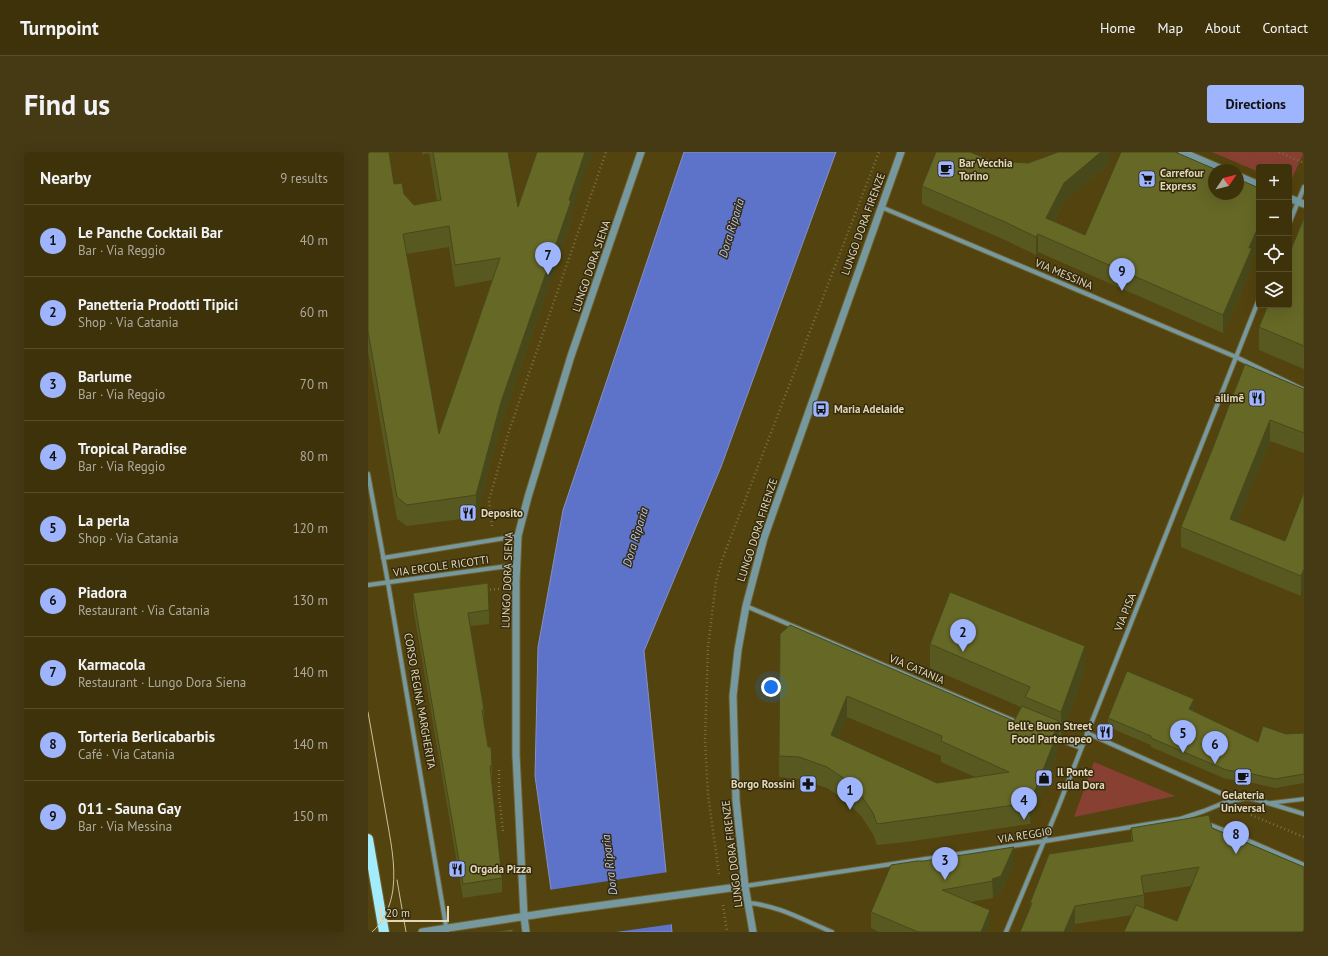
<!DOCTYPE html>
<html lang="en">
<head>
<meta charset="utf-8">
<style>
	body { margin:0; font-family:"PT Sans",sans-serif; background:#453a14; color:#f1f3f6 }
	.controls { position:absolute; right:12px; top:12px; display:grid; overflow:hidden; border-radius:4px; box-shadow:0 4px 16px #0002 }
	.controls button { width:36px; height:36px; display:grid; place-items:center; padding:0; border:0; border-bottom:1px solid #574d2c; background:#3e320b; color:#f1f3f6; font:20px sans-serif }
	.compass { position:absolute; left:840px; top:12px; width:36px; height:36px; border-radius:50%; background:#3e320b; box-shadow:0 4px 16px #0002; rotate:55deg }
	.scale { position:absolute; left:12px; bottom:10px; width:69px; box-sizing:border-box; padding-left:4px; border:2px solid #e2d7b7; border-top:0; font-size:11px; line-height:14px; white-space:nowrap; color:#e2d7b7; -webkit-text-stroke:3px #342b0f; paint-order:stroke }
	.you { position:absolute; left:403px; top:535px; width:14px; height:14px; margin:-10px; border:3px solid #fff; border-radius:50%; background:#1a73e8; box-shadow:0 0 0 6px #1a73e833 }
	.badge { display:grid; place-items:center; width:26px; height:26px; border-radius:50%; background:#9eb4fd; color:#111; font-size:13px; font-weight:700 }
	.pin { position:absolute; translate:-50% -33px; filter:drop-shadow(0 1px 2px #0008) }
	.pin::after { content:''; position:absolute; top:21px; width:14px; height:12px; background:inherit; clip-path:polygon(0 0,100% 0,50% 100%) }
	.list { margin:0; padding:0; list-style:none }
	h2 { display:flex; justify-content:space-between; align-items:center; height:52px; margin:0; padding:0 16px; font-size:17px }
	h2 small { font-size:13px; font-weight:400; color:#adaa9d }
	.list li { display:grid; grid-template-columns:26px 1fr auto; gap:12px; align-items:center; box-sizing:border-box; height:72px; padding:0 16px; border-top:1px solid #574d2c }
	.list b { display:block; font-size:15px; white-space:nowrap }
	.list p { margin:0; font-size:13px; white-space:nowrap; color:#adaa9d }
	.list em { font-size:13px; font-style:normal; color:#adaa9d }
	.icon { flex:none; width:22px; height:22px; fill:none; stroke:currentColor; stroke-width:2; stroke-linecap:round; stroke-linejoin:round }
	.map { position:relative; flex:none; width:936px; height:780px; overflow:hidden; border-radius:4px }
	header { display:flex; align-items:center; gap:24px; box-sizing:border-box; height:56px; padding:0 20px; background:#3e320b; border-bottom:1px solid #574d2c }
	header strong { font-size:19px }
	nav { display:flex; gap:22px; margin-inline-start:auto; font-size:14px }
	.intro { display:flex; align-items:center; justify-content:space-between; box-sizing:border-box; height:96px; padding:0 24px }
	h1 { margin:0; font-size:28px }
	.button { padding:10px 18px; border-radius:4px; background:#9eb4fd; color:#111; font-size:14px; font-weight:700 }
	main { display:flex; gap:24px; padding:0 24px }
	aside { flex:1; background:#3e320b; border-radius:4px; box-shadow:0 4px 16px #0002 }
	.map>svg:first-child { display:block }
</style>
</head>
<body>
<header>
<strong>Turnpoint</strong>
<nav><a>Home</a><a>Map</a><a>About</a><a>Contact</a></nav>
</header>
<div class="intro"><h1>Find us</h1><a class="button">Directions</a></div>
<main>
<aside>
<h2>Nearby<small>9 results</small></h2>
<ul class="list">
<li><span class="badge">1</span><div><b>Le Panche Cocktail Bar</b><p>Bar · Via Reggio</p></div><em>40 m</em></li>
<li><span class="badge">2</span><div><b>Panetteria Prodotti Tipici</b><p>Shop · Via Catania</p></div><em>60 m</em></li>
<li><span class="badge">3</span><div><b>Barlume</b><p>Bar · Via Reggio</p></div><em>70 m</em></li>
<li><span class="badge">4</span><div><b>Tropical Paradise</b><p>Bar · Via Reggio</p></div><em>80 m</em></li>
<li><span class="badge">5</span><div><b>La perla</b><p>Shop · Via Catania</p></div><em>120 m</em></li>
<li><span class="badge">6</span><div><b>Piadora</b><p>Restaurant · Via Catania</p></div><em>130 m</em></li>
<li><span class="badge">7</span><div><b>Karmacola</b><p>Restaurant · Lungo Dora Siena</p></div><em>140 m</em></li>
<li><span class="badge">8</span><div><b>Torteria Berlicabarbis</b><p>Café · Via Catania</p></div><em>140 m</em></li>
<li><span class="badge">9</span><div><b>011 - Sauna Gay</b><p>Bar · Via Messina</p></div><em>150 m</em></li>
</ul>
</aside>
<div class="map">
<svg width="936" height="780" viewBox="0 0 936 780">
	<rect width="100%" height="100%" fill="#53430f"/>
	<!-- green -->
	<path fill="#884033" d="M 844,0 L 936,0 L 921,33 L 921,15 L 891,15 L 891,20 Z
		M 726,610 L 807,644 L 706,665 Z"/>
	<!-- water -->
	<path fill="#5d72c9" stroke="#8590c4" d="M 316,0 L 468,0 L 353,315 L 276,499 L 304,780 L 189,780 L 167,624 L 170,495 L 195,358 Z"/>
	<!-- pier -->
	<path fill="#53430f" d="M 300,720 L 305,772 L 248,780 L 187,780 L 181,738 Z"/>
	<g fill="none" stroke-linecap="round" stroke-linejoin="round">
		<defs>
			<path id="pedestrian" d="M 902,651 L 936,647"/>
			<path id="minor" d="M 513,55 L 868,205 L 936,238
				M 921,72 L 936,35
				M 0,322 L 20,431 L 79,780
				M 15,406 L 150,384
				M 0,433 L 148,413
				M 378,454 L 651,571
				M 719,581 L 868,648
				M 687,586 L 713,596
				M 840,672 L 858,679 L 936,713
				M 377,734 L 677,689 L 812,667 L 836,659 L 858,650 L 879,646 L 890,648 L 936,662
				M 380,751 C 410,753 437,769 464,780
				M 638,780 L 689,658 L 891,147"/>
			<path id="tertiary" d="M 814,0 L 856,18
				M 870,24 L 891,33
				M 921,46 L 936,52
				M 54,780 L 192,759 L 377,734
				M 158,780 L 156,764 L 148,603 L 148,430 L 150,384 L 160,345 L 203,204 L 273,0
				M 385,780 L 377,734 L 368,648 L 365,544 L 370,498 L 378,454 L 396,386 L 533,0"/>
			<path id="primary" d="M 0,687 L 16,780"/>
		</defs>
		<!-- pedestrian casing -->
		<use href="#pedestrian" stroke="#706131" stroke-width="5.5"/>
		<!-- minor casing -->
		<use href="#minor" stroke="#706131" stroke-width="6"/>
		<!-- tertiary casing -->
		<use href="#tertiary" stroke="#706131" stroke-width="9"/>
		<!-- primary casing -->
		<use href="#primary" stroke="#706131" stroke-width="12"/>
		<!-- path -->
		<path stroke="#7f7042" stroke-width="2.5" stroke-dasharray="1 3" stroke-linecap="butt" d="M 911,0 L 936,11
			M 124,374 L 121,348 L 141,279 L 238,0
			M 118,438 L 131,437
			M 131,618 L 131,643 L 135,679
			M 883,663 L 936,685
			M 351,722 L 340,643 L 337,588 L 340,495 L 348,430 L 354,408 L 511,0
			M 355,753 L 359,780"/>
		<!-- pedestrian -->
		<use href="#pedestrian" stroke="#7699a0" stroke-width="3.5"/>
		<!-- minor -->
		<use href="#minor" stroke="#7699a0" stroke-width="4"/>
		<!-- tertiary -->
		<use href="#tertiary" stroke="#7699a0" stroke-width="7"/>
		<!-- primary -->
		<use href="#primary" stroke="#a2ecfb" stroke-width="10"/>
		<!-- tram -->
		<path stroke="#ccc09d" stroke-width="1" d="M 0,560 C 6,594 12,628 18,662 C 22,686 28,712 25,737 C 23,753 16,770 4,780
			M 29,728 L 38,780"/>
	</g>
	<!-- wall -->
	<path fill="#585921" fill-rule="evenodd" d="M 0,0 L 25,0 L 21,1 L 26,32 L 46,53 L 69,49 L 61,1 L 54,3 L 54,0 L 140,0 L 150,55 L 203,62 L 203,70 L 133,272 L 108,365 L 39,374 L 29,367 L 0,200 ZM 81,95 L 87,135 L 124,128 L 71,282 L 38,102 Z
		M 742,0 L 742,11 L 696,49 L 686,69 L 717,83 L 891,36 L 891,91 L 884,108 L 884,114 L 855,181 L 670,100 L 668,103 L 637,88 L 554,52 L 554,34 L 625,9 L 660,11 Z
		M 936,66 L 936,217 L 891,198 L 891,175 Z
		M 936,237 L 936,301 L 902,289 L 869,370 L 917,389 L 936,340 L 933,444 L 813,395 L 813,375 L 844,298 Z
		M 45,441 L 121,458 L 121,472 L 102,474 L 116,558 L 116,571 L 124,614 L 124,628 L 123,628 L 134,726 L 134,740 L 95,746 L 45,455 Z
		M 412,482 L 646,569 L 653,555 L 562,516 L 562,492 L 717,518 L 693,584 L 691,583 L 691,590 L 688,599 L 688,606 L 662,672 L 538,690 L 509,693 L 505,682 L 493,664 L 477,648 L 459,636 L 431,627 L 411,625 ZM 479,565 L 573,604 L 573,610 L 607,625 L 569,631 L 470,586 Z
		M 826,556 L 825,559 L 890,590 L 918,582 L 936,581 L 936,631 L 907,636 L 880,630 L 858,627 L 783,595 L 783,593 L 740,575 L 740,566 Z
		M 763,676 L 844,676 L 936,780 L 756,780 L 764,763 L 707,772 L 703,780 L 652,780 L 662,756 L 662,751 L 763,689 ZM 823,734 L 809,769 L 776,756 L 776,741 Z
		M 646,712 L 633,740 L 625,744 L 625,746 L 602,750 L 622,775 L 619,780 L 511,780 L 503,776 L 503,760 Z"/>
	<!-- shaded-wall -->
	<path fill="#47491b" d="M 217,0 L 225,0 L 203,62 L 203,70 L 133,272 L 108,365 L 108,343 L 133,250 L 201,48 Z
		M 733,0 L 742,0 L 742,11 L 696,49 L 678,84 L 678,66 L 696,31 Z
		M 891,73 L 891,91 L 884,108 L 884,114 L 855,181 L 855,163 L 881,96 Z
		M 670,82 L 670,100 L 668,103 L 668,85 Z
		M 902,268 L 902,289 L 862,388 L 862,367 Z
		M 936,417 L 936,437 L 933,444 L 933,424 Z
		M 717,494 L 717,518 L 693,584 L 693,560 Z
		M 479,544 L 479,565 L 463,604 L 463,583 Z
		M 826,547 L 826,556 L 821,566 L 821,557 Z
		M 691,569 L 691,590 L 688,599 L 688,606 L 662,672 L 662,651 Z
		M 646,695 L 646,712 L 633,740 L 625,744 L 624,727 Z
		M 707,754 L 707,772 L 703,780 L 696,780 Z
		M 622,758 L 622,775 L 619,780 L 613,780 Z"/>
	<!-- building -->
	<path fill="#666826" stroke="#47491b" fill-rule="evenodd" d="M 0,0 L 21,0 L 26,32 L 34,31 L 36,42 L 46,53 L 73,48 L 65,0 L 140,0 L 150,55 L 169,0 L 217,0 L 201,48 L 203,49 L 133,250 L 108,343 L 39,353 L 29,345 L 0,179 ZM 81,74 L 87,113 L 132,106 L 71,282 L 35,82 Z
		M 568,0 L 602,0 L 625,9 L 660,11 L 677,5 L 690,0 L 733,0 L 696,31 L 678,66 L 717,83 L 753,0 L 807,0 L 849,18 L 846,18 L 846,42 L 870,42 L 870,27 L 891,36 L 891,73 L 881,96 L 884,96 L 855,163 L 670,82 L 668,85 L 637,70 L 554,34 Z
		M 936,66 L 936,194 L 891,175 L 900,153 L 921,153 L 921,102 Z
		M 877,212 L 936,237 L 936,281 L 902,268 L 862,367 L 917,389 L 936,340 L 936,417 L 933,424 L 813,375 L 844,298 Z
		M 120,431 L 121,458 L 100,461 L 116,558 L 114,558 L 120,595 L 123,595 L 124,614 L 122,614 L 134,726 L 95,732 L 45,441 Z
		M 582,440 L 717,494 L 693,560 L 657,545 L 662,535 L 562,492 Z
		M 422,473 L 646,569 L 654,554 L 691,569 L 685,584 L 688,585 L 662,651 L 538,668 L 509,672 L 505,661 L 493,643 L 477,627 L 459,615 L 431,605 L 411,604 L 412,482 ZM 479,544 L 574,584 L 573,589 L 641,620 L 569,631 L 463,583 Z
		M 759,519 L 826,547 L 821,557 L 890,590 L 895,574 L 918,582 L 936,581 L 936,622 L 907,627 L 880,621 L 858,618 L 783,586 L 783,584 L 740,566 Z
		M 841,663 L 844,676 L 936,715 L 936,780 L 756,780 L 768,753 L 809,769 L 831,715 L 773,724 L 776,743 L 707,754 L 696,780 L 652,780 L 664,751 L 662,751 L 681,702 L 765,689 L 763,676 Z
		M 646,695 L 633,724 L 624,727 L 625,729 L 574,738 L 622,758 L 613,780 L 550,780 L 503,760 L 523,713 L 549,709 L 556,709 Z
		M 145,777 L 145,780 L 124,780 Z"/>
	<!-- icons -->
	<defs>
		<symbol id="cafe-square" viewBox="-11 -11 22 22"><rect x="-9" y="-9" width="18" height="18" rx="4" fill="#9eb4fd" stroke="#342b0f"/><path d="M-5.5-4.5H6V0H3Q3 3.5 0 3.5H-2.5Q-5.5 3.5-5.5 0ZM3-3.2v2h1.7v-2ZM-6 4.5H4V6H-6Z" fill="#111"/></symbol>
		<symbol id="supermarket-square" viewBox="-11 -11 22 22"><rect x="-9" y="-9" width="18" height="18" rx="4" fill="#9eb4fd" stroke="#342b0f"/><path d="M-6-5.5h2.5l.6 2H6L4.5 2H-2.5L-4.4-4H-6ZM-1.5 3.2a1.3 1.3 0 1 0 .1 0ZM3 3.2a1.3 1.3 0 1 0 .1 0Z" fill="#111"/></symbol>
		<symbol id="restaurant-square" viewBox="-11 -11 22 22"><rect x="-9" y="-9" width="18" height="18" rx="4" fill="#9eb4fd" stroke="#342b0f"/><path d="M-5-6h1v4h1v-4h1v4h1v-4h1v5L-1.5 .5V6h-2V.5L-5-1ZM5-6V6H3V1.5H1.5Q1.5-4 5-6Z" fill="#111"/></symbol>
		<symbol id="bus-square" viewBox="-11 -11 22 22"><rect x="-9" y="-9" width="18" height="18" rx="4" fill="#9eb4fd" stroke="#342b0f"/><path d="M-5-6H5V4H4V6H2V4H-2V6H-4V4H-5ZM-3.5-4V0h7V-4ZM-3.5 1.2v1.5H-2V1.2ZM2 1.2v1.5H3.5V1.2Z" fill="#111"/></symbol>
		<symbol id="shop-square" viewBox="-11 -11 22 22"><rect x="-9" y="-9" width="18" height="18" rx="4" fill="#9eb4fd" stroke="#342b0f"/><path d="M-5-2.5h2.3a2.7 3.5 0 0 1 5.4 0H5L5.5 6h-11ZM-1.5-2.5h3a1.5 2.3 0 0 0-3 0Z" fill="#111"/></symbol>
		<symbol id="pharmacy-square" viewBox="-11 -11 22 22"><rect x="-9" y="-9" width="18" height="18" rx="4" fill="#9eb4fd" stroke="#342b0f"/><path d="M-2-6h4v4h4v4h-4v4h-4v-4h-4v-4h4Z" fill="#111"/></symbol>
	</defs>
	<g fill-rule="evenodd">
		<use href="#cafe-square" x="568" y="7" width="20" height="20"/>
		<use href="#supermarket-square" x="769" y="17" width="20" height="20"/>
		<use href="#restaurant-square" x="879" y="236" width="20" height="20"/>
		<use href="#bus-square" x="443" y="247" width="20" height="20"/>
		<use href="#restaurant-square" x="90" y="351" width="20" height="20"/>
		<use href="#restaurant-square" x="727" y="570" width="20" height="20"/>
		<use href="#cafe-square" x="865" y="615" width="20" height="20"/>
		<use href="#shop-square" x="666" y="616" width="20" height="20"/>
		<use href="#pharmacy-square" x="430" y="622" width="20" height="20"/>
		<use href="#restaurant-square" x="79" y="707" width="20" height="20"/>
	</g>
	<g text-anchor="middle" dominant-baseline="central" stroke-width="3" stroke-linejoin="round" paint-order="stroke">
		<!-- poi labels -->
		<g font-size="11" font-weight="bold" fill="#e2d7b7" stroke="#342b0f" text-anchor="start">
			<text x="591" y="11">Bar Vecchia<tspan x="591" dy="13">Torino</tspan></text>
			<text x="792" y="21">Carrefour<tspan x="792" dy="13">Express</tspan></text>
			<text x="876" y="246" text-anchor="end">ailimē</text>
			<text x="466" y="257">Maria Adelaide</text>
			<text x="113" y="361">Deposito</text>
			<text x="724" y="574" text-anchor="end">Bell'e Buon Street<tspan x="724" dy="13">Food Partenopeo</tspan></text>
			<text x="689" y="620">Il Ponte<tspan x="689" dy="13">sulla Dora</tspan></text>
			<text x="427" y="632" text-anchor="end">Borgo Rossini</text>
			<text x="875" y="643" text-anchor="middle">Gelateria<tspan x="875" dy="13">Universal</tspan></text>
			<text x="102" y="717">Orgada Pizza</text>
		</g>
		<!-- street labels -->
		<g font-size="11" fill="#e2d7b7" stroke="#342b0f">
			<text transform="translate(495 72) rotate(-70)">LUNGO DORA FIRENZE</text>
			<text transform="translate(223 114) rotate(-71)">LUNGO DORA SIENA</text>
			<text transform="translate(696 122) rotate(23)">VIA MESSINA</text>
			<text transform="translate(389 378) rotate(-72)">LUNGO DORA FIRENZE</text>
			<text transform="translate(73 414) rotate(-8)">VIA ERCOLE RICOTTI</text>
			<text transform="translate(139 428) rotate(-88)">LUNGO DORA SIENA</text>
			<text transform="translate(757 460) rotate(-68)">VIA PISA</text>
			<text transform="translate(549 517) rotate(23)">VIA CATANIA</text>
			<text transform="translate(52 549) rotate(80)">CORSO REGINA MARGHERITA</text>
			<text transform="translate(657 683) rotate(-9)">VIA REGGIO</text>
			<text transform="translate(364 702) rotate(-97)">LUNGO DORA FIRENZE</text>
		</g>
		<!-- water labels -->
		<g font-size="12" font-style="italic" fill="#b6c4f2" stroke="#342b0f">
			<text transform="translate(363 76) rotate(-73)">Dora Riparia</text>
			<text transform="translate(267 385) rotate(-73)">Dora Riparia</text>
			<text transform="translate(241 713) rotate(-97)">Dora Riparia</text>
		</g>
	</g>
</svg>
<div class="controls">
<button>+</button>
<button>−</button>
<button><svg class="icon" aria-label="locate" viewBox="0 0 24 24"><circle cx="12" cy="12" r="6"/><path d="M12 2v4M12 18v4M2 12h4M18 12h4"/></svg></button>
<button><svg class="icon" aria-label="layers" viewBox="0 0 24 24"><path d="M12 4l9 5-9 5-9-5zM3 14l9 5 9-5"/></svg></button>
</div>
<svg class="compass" viewBox="-18 -18 36 36"><path d="M0-13l5 13h-10z" fill="#e53935"/><path d="M0 13l5-13h-10z" fill="#adaa9d"/></svg>
<div class="scale">20 m</div>
<div class="you"></div>
<div class="pin badge" style="left:482px;top:658px">1</div>
<div class="pin badge" style="left:595px;top:500px">2</div>
<div class="pin badge" style="left:577px;top:728px">3</div>
<div class="pin badge" style="left:656px;top:668px">4</div>
<div class="pin badge" style="left:815px;top:601px">5</div>
<div class="pin badge" style="left:847px;top:612px">6</div>
<div class="pin badge" style="left:180px;top:123px">7</div>
<div class="pin badge" style="left:868px;top:702px">8</div>
<div class="pin badge" style="left:754px;top:139px">9</div>
</div>
</main>
</body>
</html>
